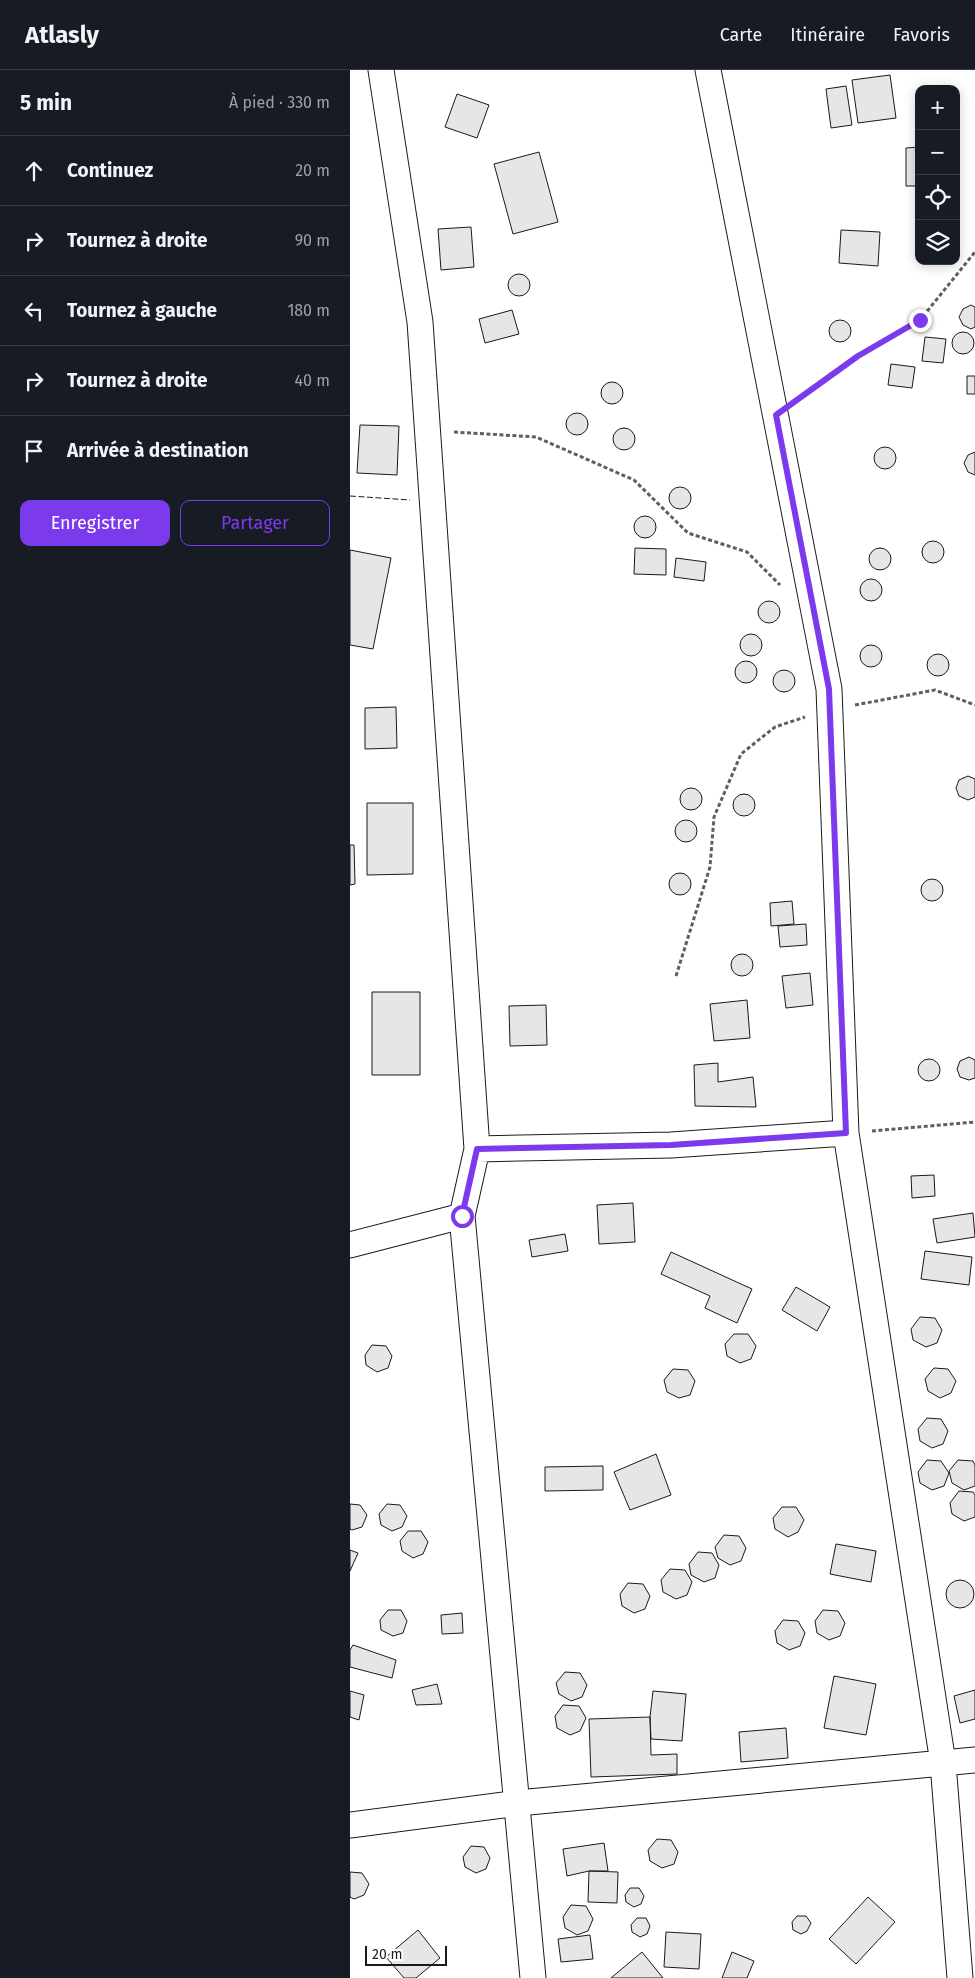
<!DOCTYPE html>
<html lang="fr">
<head>
<meta charset="utf-8">
<style>
	body { margin:0; font-family:"Fira Sans",sans-serif; background:#242831; color:#f1f3f6 }
	.controls { position:absolute; right:15px; top:15px; display:grid; overflow:hidden; border-radius:10px; box-shadow:0 2px 12px #0003 }
	.controls button { width:45px; height:45px; display:grid; place-items:center; padding:0; border:0; border-bottom:1px solid #363941; background:#171b24; color:#f1f3f6; font:25px sans-serif }
	.scale { position:absolute; left:15px; bottom:12px; width:82px; box-sizing:border-box; padding-left:5px; border:2px solid #1a1a1a; border-top:0; font-size:14px; line-height:18px; white-space:nowrap; color:#1a1a1a; -webkit-text-stroke:4px #fff; paint-order:stroke }
	.stop { position:absolute; width:15px; height:15px; margin:-11px; border:4px solid #7c3aed; border-radius:50%; background:#fff }
	.stop.end { background:#7c3aed; border-color:#fff; box-shadow:0 1px 5px #0008 }
	.list { margin:0; padding:0; list-style:none }
	h2 { display:flex; justify-content:space-between; align-items:center; height:65px; margin:0; padding:0 20px; font-size:21px }
	h2 small { font-size:16px; font-weight:400; color:#9ea1a6 }
	.list li { display:grid; grid-template-columns:32px 1fr auto; gap:15px; align-items:center; box-sizing:border-box; height:70px; padding:0 20px; border-top:1px solid #363941 }
	.list b { display:block; font-size:19px; white-space:nowrap }
	.list em { font-size:16px; font-style:normal; color:#9ea1a6 }
	.actions { display:flex; gap:10px; padding:15px 20px }
	.actions a { flex:1; padding:11px 0; border:1px solid #7c3aed; border-radius:10px; text-align:center; font-size:18px; color:#7c3aed }
	.actions .main { background:#7c3aed; color:#fff }
	.icon { flex:none; width:28px; height:28px; fill:none; stroke:currentColor; stroke-width:2; stroke-linecap:round; stroke-linejoin:round }
	.map { position:relative; flex:none; width:625px; height:1908px; overflow:hidden }
	header { display:flex; align-items:center; gap:30px; box-sizing:border-box; height:70px; padding:0 25px; background:#171b24; border-bottom:1px solid #363941 }
	header strong { font-size:24px }
	nav { display:flex; gap:28px; margin-inline-start:auto; font-size:18px }
	main { display:flex }
	aside { flex:1; background:#171b24 }
	.map>svg:first-child { display:block }
</style>
</head>
<body>
<header>
<strong>Atlasly</strong>
<nav><a>Carte</a><a>Itinéraire</a><a>Favoris</a></nav>
</header>
<main>
<aside>
<h2>5 min<small>À pied · 330 m</small></h2>
<ul class="list">
<li><svg class="icon" aria-label="ahead" viewBox="0 0 24 24"><path d="M12 20V5M6 11l6-6 6 6"/></svg><div><b>Continuez</b></div><em>20 m</em></li>
<li><svg class="icon" aria-label="right" viewBox="0 0 24 24"><path d="M7 20v-9h11M14 6l5 5-5 5"/></svg><div><b>Tournez à droite</b></div><em>90 m</em></li>
<li><svg class="icon" aria-label="left" viewBox="0 0 24 24"><path d="M17 20v-9H6M10 6l-5 5 5 5"/></svg><div><b>Tournez à gauche</b></div><em>180 m</em></li>
<li><svg class="icon" aria-label="right" viewBox="0 0 24 24"><path d="M7 20v-9h11M14 6l5 5-5 5"/></svg><div><b>Tournez à droite</b></div><em>40 m</em></li>
<li><svg class="icon" aria-label="arrive" viewBox="0 0 24 24"><path d="M6 21V4h12l-3 4 3 4H6"/></svg><div><b>Arrivée à destination</b></div></li>
</ul>
<div class="actions"><a class="main">Enregistrer</a><a>Partager</a></div>
</aside>
<div class="map">
<svg width="625" height="1908" viewBox="0 0 625 1908">
	<rect width="100%" height="100%" fill="#fff"/>
	<!-- building -->
	<path fill="#e6e6e6" stroke="#1a1a1a" d="M 540,5 L 546,48 L 508,53 L 502,10 Z
		M 496,16 L 502,55 L 481,58 L 476,19 Z
		M 107,24 L 139,35 L 127,68 L 95,57 Z
		M 569,77 L 569,116 L 556,116 L 556,78 Z
		M 189,82 L 208,152 L 163,164 L 144,94 Z
		M 121,157 L 124,197 L 91,200 L 88,159 Z
		M 491,160 L 530,162 L 528,196 L 489,193 Z
		M158 215a11 11 0 1 1 22 0a11 11 0 1 1-22 0Z
		M 621,235 L 625,237 L 625,257 L 621,259 L 613,255 L 609,247 L 613,239 Z
		M 162,240 L 169,264 L 135,273 L 129,249 Z
		M479 261a11 11 0 1 1 22 0a11 11 0 1 1-22 0Z
		M602 273a11 11 0 1 1 22 0a11 11 0 1 1-22 0Z
		M 575,267 L 596,269 L 593,293 L 572,291 Z
		M 541,294 L 565,297 L 562,318 L 538,315 Z
		M 617,306 L 625,306 L 625,324 L 617,324 Z
		M251 323a11 11 0 1 1 22 0a11 11 0 1 1-22 0Z
		M216 354a11 11 0 1 1 22 0a11 11 0 1 1-22 0Z
		M 10,355 L 49,356 L 47,405 L 7,403 Z
		M263 369a11 11 0 1 1 22 0a11 11 0 1 1-22 0Z
		M524 388a11 11 0 1 1 22 0a11 11 0 1 1-22 0Z
		M 625,382 L 625,405 L 618,402 L 614,393 L 618,385 Z
		M319 428a11 11 0 1 1 22 0a11 11 0 1 1-22 0Z
		M284 457a11 11 0 1 1 22 0a11 11 0 1 1-22 0Z
		M572 482a11 11 0 1 1 22 0a11 11 0 1 1-22 0Z
		M519 489a11 11 0 1 1 22 0a11 11 0 1 1-22 0Z
		M 285,478 L 316,479 L 316,505 L 284,504 Z
		M 0,480 L 41,488 L 23,579 L 0,575 Z
		M 326,488 L 356,492 L 354,511 L 324,507 Z
		M510 520a11 11 0 1 1 22 0a11 11 0 1 1-22 0Z
		M408 542a11 11 0 1 1 22 0a11 11 0 1 1-22 0Z
		M390 575a11 11 0 1 1 22 0a11 11 0 1 1-22 0Z
		M510 586a11 11 0 1 1 22 0a11 11 0 1 1-22 0Z
		M577 595a11 11 0 1 1 22 0a11 11 0 1 1-22 0Z
		M385 602a11 11 0 1 1 22 0a11 11 0 1 1-22 0Z
		M423 611a11 11 0 1 1 22 0a11 11 0 1 1-22 0Z
		M 46,637 L 47,678 L 15,679 L 15,638 Z
		M 618,706 L 625,709 L 625,727 L 618,730 L 609,726 L 606,718 L 609,710 Z
		M330 729a11 11 0 1 1 22 0a11 11 0 1 1-22 0Z
		M383 735a11 11 0 1 1 22 0a11 11 0 1 1-22 0Z
		M 17,733 L 63,733 L 63,804 L 17,805 Z
		M325 761a11 11 0 1 1 22 0a11 11 0 1 1-22 0Z
		M 0,775 L 4,775 L 5,814 L 0,815 Z
		M319 814a11 11 0 1 1 22 0a11 11 0 1 1-22 0Z
		M571 820a11 11 0 1 1 22 0a11 11 0 1 1-22 0Z
		M 442,831 L 444,854 L 421,856 L 420,833 Z
		M 456,854 L 457,875 L 430,877 L 428,856 Z
		M381 895a11 11 0 1 1 22 0a11 11 0 1 1-22 0Z
		M 460,903 L 463,935 L 436,938 L 432,906 Z
		M 22,922 L 70,922 L 70,1005 L 22,1005 Z
		M 397,930 L 400,968 L 364,971 L 360,934 Z
		M 196,935 L 197,975 L 160,976 L 159,936 Z
		M 619,987 L 625,990 L 625,1008 L 619,1010 L 610,1007 L 607,999 L 610,991 Z
		M568 1000a11 11 0 1 1 22 0a11 11 0 1 1-22 0Z
		M 368,993 L 368,1012 L 403,1007 L 406,1037 L 345,1036 L 344,995 Z
		M 584,1105 L 585,1126 L 562,1128 L 561,1106 Z
		M 283,1133 L 285,1172 L 249,1174 L 247,1135 Z
		M 623,1143 L 625,1167 L 587,1173 L 583,1149 Z
		M 215,1164 L 218,1181 L 182,1187 L 179,1170 Z
		M 575,1181 L 622,1187 L 619,1215 L 571,1209 Z
		M 321,1182 L 402,1219 L 387,1253 L 355,1238 L 360,1226 L 311,1204 Z
		M 446,1217 L 480,1237 L 467,1261 L 432,1240 Z
		M 570,1247 L 585,1248 L 592,1260 L 587,1273 L 576,1277 L 563,1270 L 561,1259 Z
		M 384,1264 L 398,1264 L 406,1276 L 401,1289 L 390,1293 L 377,1286 L 375,1274 Z
		M 22,1275 L 36,1276 L 42,1286 L 38,1298 L 27,1302 L 16,1295 L 15,1285 Z
		M 584,1298 L 598,1299 L 606,1311 L 601,1323 L 590,1328 L 578,1321 L 575,1309 Z
		M 323,1299 L 338,1300 L 345,1311 L 340,1325 L 329,1328 L 317,1322 L 314,1310 Z
		M 577,1348 L 591,1349 L 598,1361 L 593,1374 L 582,1378 L 570,1371 L 568,1359 Z
		M 306,1384 L 321,1425 L 280,1440 L 264,1402 Z
		M 577,1390 L 591,1391 L 599,1403 L 594,1416 L 582,1420 L 570,1413 L 568,1402 Z
		M 608,1390 L 623,1391 L 625,1395 L 625,1416 L 614,1420 L 602,1413 L 599,1401 Z
		M 253,1396 L 253,1420 L 195,1421 L 195,1397 Z
		M 609,1421 L 623,1422 L 625,1425 L 625,1447 L 614,1451 L 602,1444 L 600,1433 Z
		M 0,1434 L 10,1435 L 17,1445 L 12,1457 L 2,1460 L 0,1459 Z
		M 37,1434 L 50,1435 L 57,1446 L 52,1457 L 42,1461 L 31,1455 L 29,1444 Z
		M 432,1437 L 446,1437 L 454,1450 L 448,1462 L 438,1467 L 425,1459 L 423,1448 Z
		M 58,1461 L 71,1461 L 78,1472 L 73,1484 L 63,1488 L 52,1481 L 50,1471 Z
		M 374,1465 L 389,1466 L 396,1478 L 391,1491 L 380,1495 L 368,1488 L 365,1477 Z
		M 486,1474 L 526,1481 L 521,1512 L 480,1504 Z
		M 0,1480 L 8,1483 L 0,1501 Z
		M 348,1482 L 362,1483 L 369,1495 L 365,1508 L 354,1512 L 341,1505 L 339,1494 Z
		M 320,1499 L 335,1500 L 342,1512 L 337,1525 L 326,1529 L 313,1522 L 311,1510 Z
		M596 1524a14 14 0 1 1 28 0a14 14 0 1 1-28 0Z
		M 278,1513 L 293,1514 L 300,1526 L 295,1539 L 284,1543 L 272,1536 L 270,1524 Z
		M 38,1540 L 51,1540 L 57,1551 L 53,1563 L 43,1566 L 31,1560 L 30,1550 Z
		M 473,1540 L 488,1541 L 495,1553 L 490,1566 L 479,1570 L 467,1563 L 465,1551 Z
		M 112,1543 L 113,1563 L 92,1564 L 91,1545 Z
		M 433,1550 L 448,1551 L 455,1563 L 450,1576 L 439,1580 L 427,1573 L 425,1561 Z
		M 3,1575 L 46,1590 L 42,1608 L 0,1597 L 0,1580 Z
		M 215,1602 L 230,1603 L 237,1615 L 232,1627 L 221,1631 L 209,1624 L 206,1613 Z
		M 484,1606 L 526,1614 L 516,1665 L 474,1658 Z
		M 87,1614 L 92,1634 L 66,1635 L 62,1620 Z
		M 625,1620 L 625,1649 L 610,1653 L 604,1626 Z
		M 0,1621 L 14,1625 L 9,1650 L 0,1647 Z
		M 303,1621 L 336,1624 L 332,1671 L 301,1669 L 300,1647 Z
		M 213,1635 L 229,1636 L 236,1648 L 230,1661 L 220,1665 L 207,1658 L 205,1646 Z
		M 300,1647 L 301,1685 L 327,1684 L 327,1704 L 241,1707 L 239,1649 Z
		M 436,1658 L 438,1688 L 391,1692 L 389,1662 Z
		M 307,1769 L 321,1770 L 328,1782 L 324,1794 L 312,1798 L 300,1791 L 298,1780 Z
		M 254,1773 L 258,1801 L 239,1801 L 217,1806 L 213,1779 Z
		M 121,1776 L 134,1777 L 140,1788 L 136,1799 L 126,1803 L 115,1797 L 113,1787 Z
		M 239,1801 L 268,1802 L 267,1833 L 238,1832 Z
		M 0,1802 L 12,1803 L 19,1814 L 14,1825 L 4,1829 L 0,1827 Z
		M 280,1818 L 289,1818 L 294,1826 L 291,1834 L 284,1837 L 276,1832 L 275,1825 Z
		M 518,1827 L 545,1852 L 506,1894 L 479,1869 Z
		M 221,1835 L 236,1836 L 243,1849 L 238,1861 L 227,1865 L 215,1858 L 213,1847 Z
		M 447,1846 L 456,1846 L 461,1853 L 457,1861 L 451,1864 L 443,1860 L 442,1852 Z
		M 287,1848 L 296,1848 L 300,1856 L 297,1864 L 290,1867 L 282,1862 L 281,1855 Z
		M 68,1860 L 90,1888 L 66,1908 L 54,1908 L 36,1887 Z
		M 316,1862 L 351,1864 L 349,1899 L 314,1897 Z
		M 240,1865 L 243,1889 L 211,1892 L 208,1869 Z
		M 292,1882 L 313,1908 L 261,1908 Z
		M 382,1882 L 404,1891 L 397,1908 L 372,1908 Z"/>
	<g fill="none" stroke-linecap="round" stroke-linejoin="round">
		<defs>
			<path id="street" d="M 31,0 L 70,252 L 127,1079 L 112,1146 L 183,1908
				M 358,0 L 479,619 L 496,1063 L 593,1693 L 610,1908
				M 127,1079 L 321,1075 L 496,1063
				M 0,1175 L 112,1146
				M 0,1755 L 168,1733 L 625,1690"/>
		</defs>
		<!-- street casing -->
		<use href="#street" stroke="#1a1a1a" stroke-width="27"/>
		<!-- path -->
		<path stroke="#5f5f5f" stroke-width="3" stroke-dasharray="4 2.5" stroke-linecap="butt" d="M 449,329 L 508,286 L 570,250 L 625,182
			M 104,362 L 186,367 L 284,410 L 338,463 L 397,482 L 430,515
			M 505,635 L 585,620 L 625,635
			M 326,906 L 360,797 L 364,747 L 391,684 L 425,657 L 455,647
			M 522,1061 L 625,1052"/>
		<!-- street -->
		<use href="#street" stroke="#fff" stroke-width="25"/>
		<!-- fence -->
		<path stroke="#1a1a1a" stroke-width="1" stroke-dasharray="6 2.5" stroke-linecap="butt" d="M 0,426 L 60,430"/>
	</g>
	<g fill="none" stroke-linecap="round" stroke-linejoin="round">
		<!-- route -->
		<path stroke="#7c3aed" stroke-width="6" d="M 112,1146 L 127,1079 L 321,1075 L 496,1063 L 479,619 L 426,345 L 508,286 L 570,250"/>
	</g>
</svg>
<div class="controls">
<button>+</button>
<button>−</button>
<button><svg class="icon" aria-label="locate" viewBox="0 0 24 24"><circle cx="12" cy="12" r="6"/><path d="M12 2v4M12 18v4M2 12h4M18 12h4"/></svg></button>
<button><svg class="icon" aria-label="layers" viewBox="0 0 24 24"><path d="M12 4l9 5-9 5-9-5zM3 14l9 5 9-5"/></svg></button>
</div>
<div class="scale">20 m</div>
<div class="stop" style="left:112px;top:1146px"></div>
<div class="stop end" style="left:570px;top:250px"></div>
</div>
</main>
</body>
</html>
